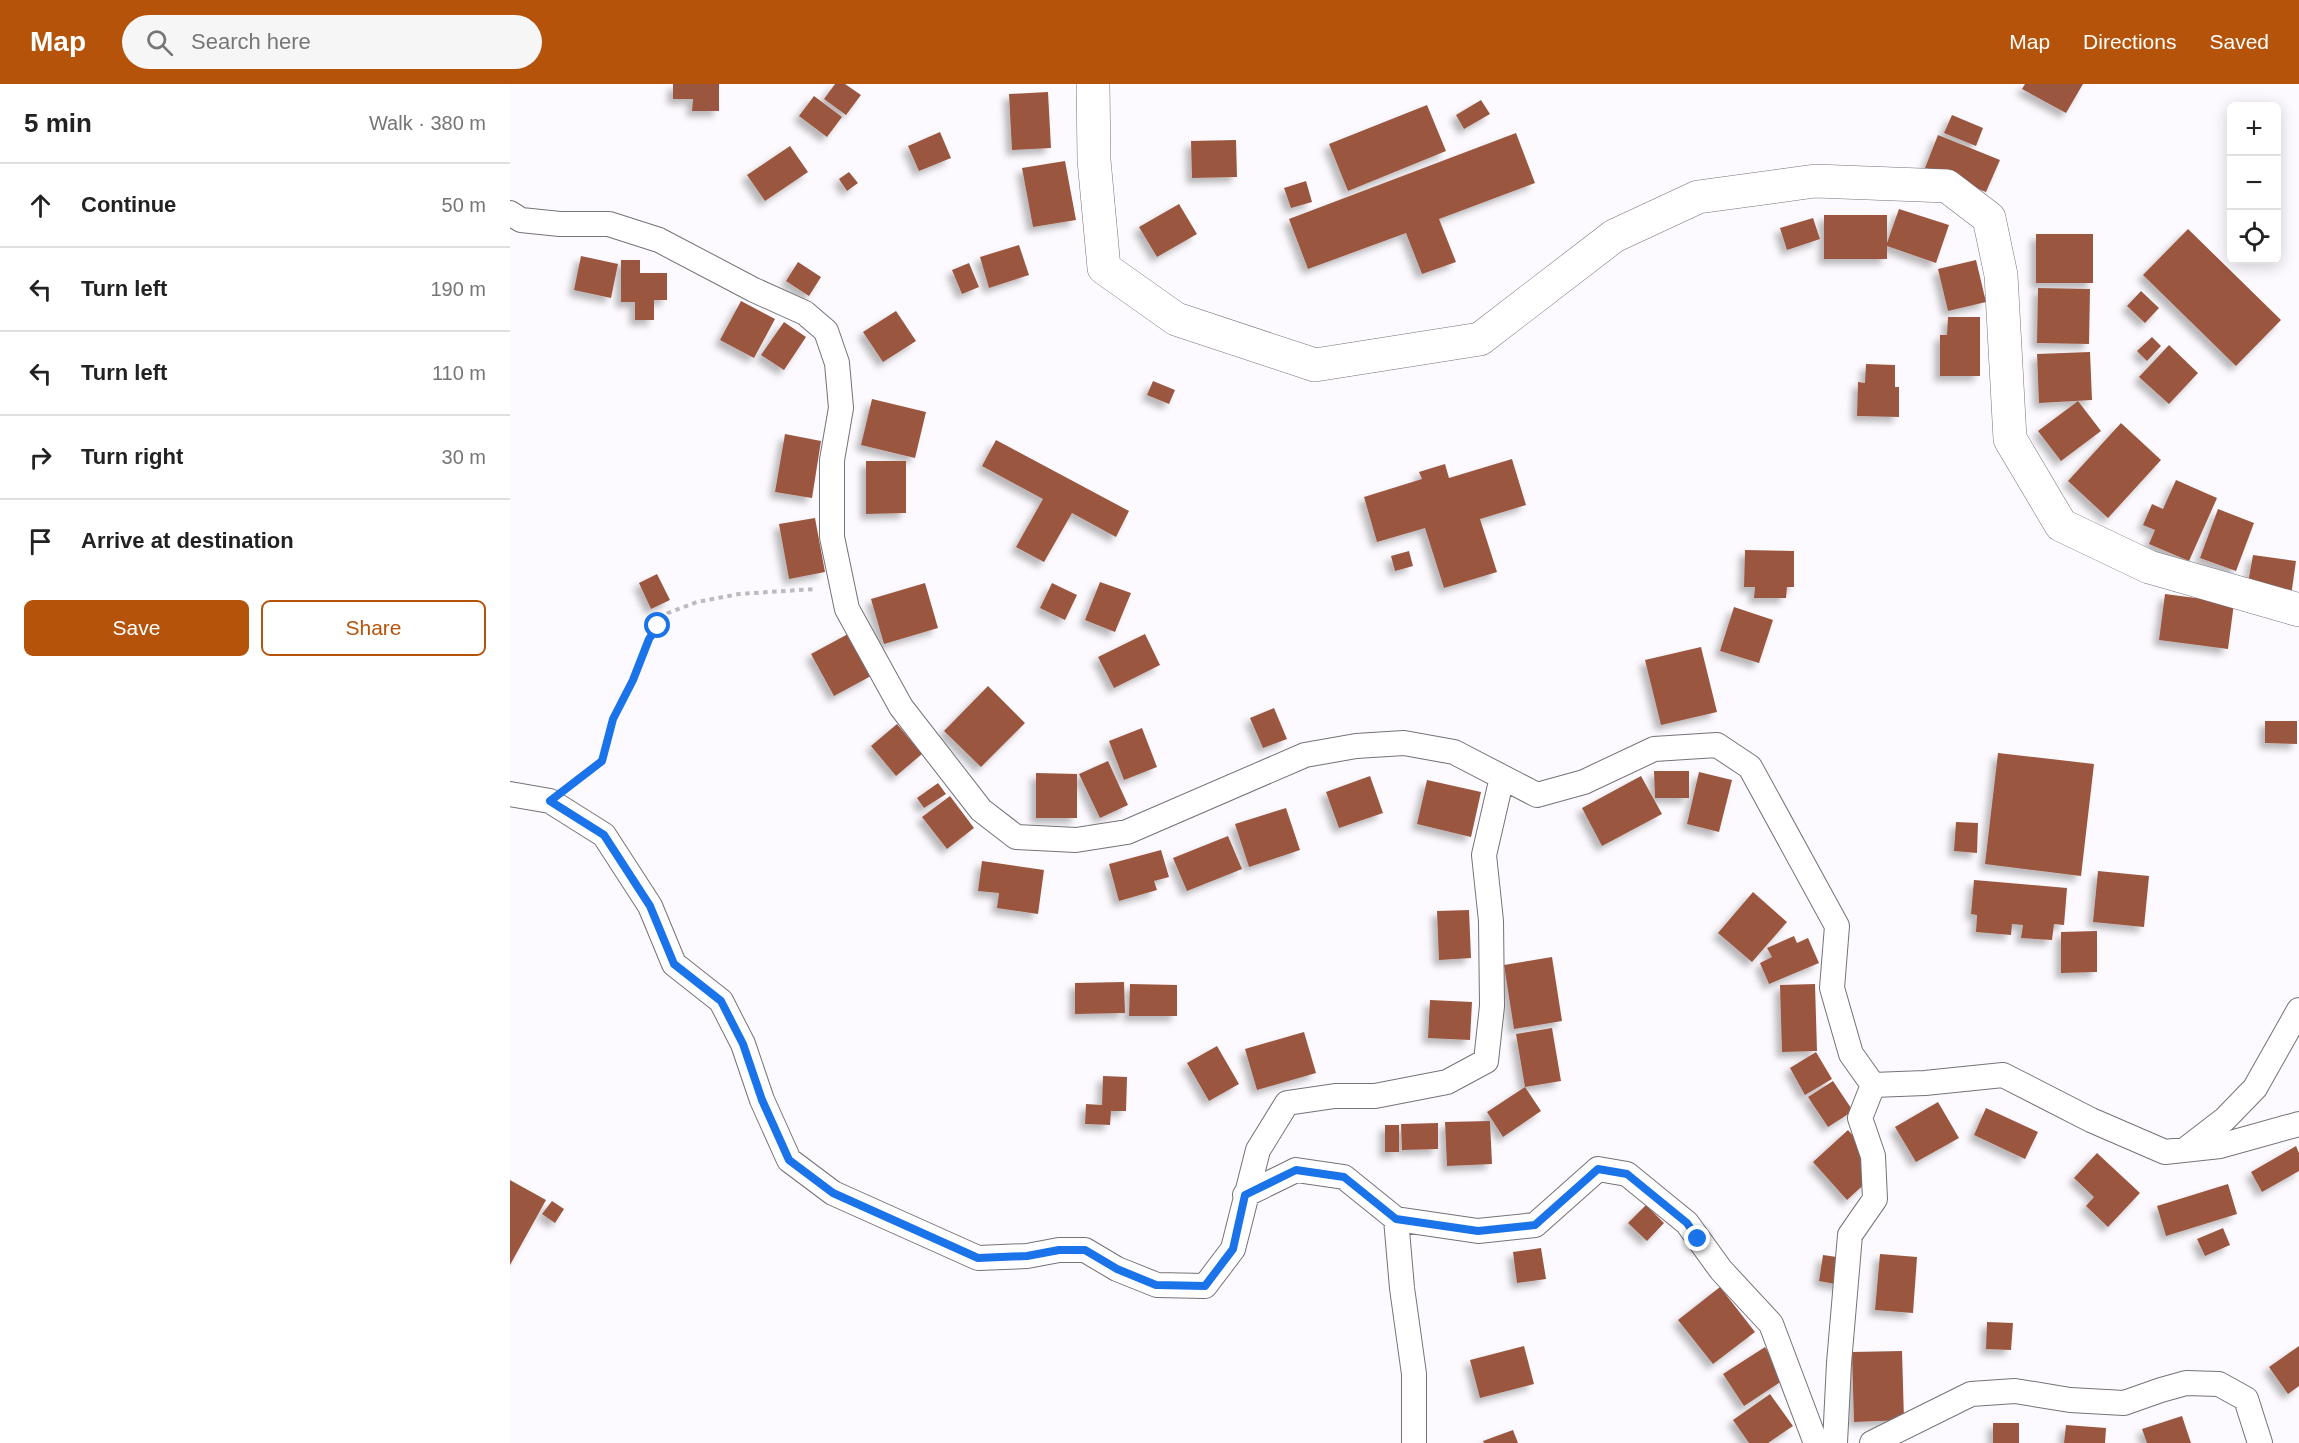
<!DOCTYPE html>
<html lang="en">
<head>
<meta charset="utf-8">
<style>
	body { margin:0; font-family:Arial,sans-serif; background:#f6f6f6; color:#222 }
	.controls { position:absolute; right:18px; top:18px; display:grid; overflow:hidden; border-radius:9px; box-shadow:0 3px 15px #0003 }
	.controls button { width:54px; height:54px; display:grid; place-items:center; padding:0; border:0; border-bottom:2px solid #e0e0e0; background:#fff; color:#222; font:30px sans-serif }
	.stop { position:absolute; width:18px; height:18px; margin:-14px; border:4px solid #1a73e8; border-radius:50%; background:#fff }
	.stop.end { background:#1a73e8; border-color:#fff; box-shadow:0 2px 6px #0008 }
	.list { margin:0; padding:0; list-style:none }
	h2 { display:flex; justify-content:space-between; align-items:center; height:78px; margin:0; padding:0 24px; font-size:26px }
	h2 small { font-size:20px; font-weight:400; color:#767676 }
	.list li { display:grid; grid-template-columns:39px 1fr auto; gap:18px; align-items:center; box-sizing:border-box; height:84px; padding:0 24px; border-top:2px solid #e0e0e0 }
	.list b { display:block; font-size:22px; white-space:nowrap }
	.list em { font-size:20px; font-style:normal; color:#767676 }
	.actions { display:flex; gap:12px; padding:18px 24px }
	.actions a { flex:1; padding:14px 0; border:2px solid #b45309; border-radius:9px; text-align:center; font-size:21px; color:#b45309 }
	.actions .main { background:#b45309; color:#fff }
	.icon { flex:none; width:33px; height:33px; fill:none; stroke:currentColor; stroke-width:2; stroke-linecap:round; stroke-linejoin:round }
	.map { position:relative; flex:none; width:1789px; height:1359px; overflow:hidden }
	header { display:flex; align-items:center; gap:36px; box-sizing:border-box; height:84px; padding:0 30px; background:#b45309; color:#fff }
	header strong { font-size:28px }
	nav { display:flex; gap:33px; margin-inline-start:auto; font-size:21px }
	.search { width:420px; height:54px; background:#f6f6f6; display:flex; align-items:center; gap:15px; box-sizing:border-box; padding:0 21px; border-radius:33px; color:#767676; font-size:22px }
	main { display:flex }
	aside { flex:1; background:#fff }
	.map>svg:first-child { display:block }
</style>
</head>
<body>
<header>
<strong>Map</strong>
<div class="search"><svg class="icon" aria-label="search" viewBox="0 0 24 24"><circle cx="10" cy="10" r="6"/><path d="M15 15l6 6"/></svg>Search here</div>
<nav><a>Map</a><a>Directions</a><a>Saved</a></nav>
</header>
<main>
<aside>
<h2>5 min<small>Walk · 380 m</small></h2>
<ul class="list">
<li><svg class="icon" aria-label="ahead" viewBox="0 0 24 24"><path d="M12 20V5M6 11l6-6 6 6"/></svg><div><b>Continue</b></div><em>50 m</em></li>
<li><svg class="icon" aria-label="left" viewBox="0 0 24 24"><path d="M17 20v-9H6M10 6l-5 5 5 5"/></svg><div><b>Turn left</b></div><em>190 m</em></li>
<li><svg class="icon" aria-label="left" viewBox="0 0 24 24"><path d="M17 20v-9H6M10 6l-5 5 5 5"/></svg><div><b>Turn left</b></div><em>110 m</em></li>
<li><svg class="icon" aria-label="right" viewBox="0 0 24 24"><path d="M7 20v-9h11M14 6l5 5-5 5"/></svg><div><b>Turn right</b></div><em>30 m</em></li>
<li><svg class="icon" aria-label="arrive" viewBox="0 0 24 24"><path d="M6 21V4h12l-3 4 3 4H6"/></svg><div><b>Arrive at destination</b></div></li>
</ul>
<div class="actions"><a class="main">Save</a><a>Share</a></div>
</aside>
<div class="map">
<svg width="1789" height="1359" viewBox="0 0 1789 1359">
	<defs>
		<filter id="shadow"><feDropShadow dx="-5.5" dy="5.5" stdDeviation="3" flood-color="#0004"/></filter>
	</defs>
	<rect width="100%" height="100%" fill="#fcfafe"/>
	<!-- building -->
	<path fill="#9b5741" filter="url(#shadow)" d="M 163,0 L 209,0 L 209,27 L 182,27 L 183,15 L 163,15 Z
		M 325,0 L 335,0 L 351,11 L 336,31 L 314,15 Z
		M 1515,0 L 1573,0 L 1556,29 L 1512,5 Z
		M 538,8 L 541,64 L 502,66 L 499,10 Z
		M 304,12 L 332,33 L 317,53 L 289,32 Z
		M 971,16 L 980,30 L 954,45 L 946,31 Z
		M 917,21 L 936,67 L 838,107 L 819,60 Z
		M 1442,31 L 1473,44 L 1466,62 L 1434,49 Z
		M 430,48 L 441,74 L 409,87 L 398,62 Z
		M 1006,49 L 1025,99 L 929,135 L 946,178 L 912,190 L 896,149 L 798,185 L 779,135 Z
		M 1428,51 L 1490,76 L 1476,108 L 1415,84 Z
		M 726,56 L 727,93 L 682,94 L 681,57 Z
		M 280,62 L 298,88 L 255,117 L 237,91 Z
		M 555,77 L 566,136 L 523,143 L 512,84 Z
		M 339,88 L 348,99 L 337,107 L 329,95 Z
		M 796,97 L 802,118 L 781,124 L 774,104 Z
		M 669,120 L 687,150 L 647,173 L 629,143 Z
		M 1389,125 L 1439,141 L 1426,179 L 1377,162 L 1377,175 L 1314,175 L 1314,131 L 1377,131 L 1377,159 Z
		M 1303,134 L 1310,155 L 1277,166 L 1270,144 Z
		M 1678,145 L 1771,236 L 1726,282 L 1633,191 Z
		M 1526,150 L 1583,150 L 1583,199 L 1526,199 Z
		M 509,161 L 519,191 L 479,204 L 470,173 Z
		M 71,172 L 108,180 L 101,214 L 64,206 Z
		M 111,176 L 130,176 L 130,189 L 157,189 L 157,216 L 144,216 L 144,236 L 125,236 L 125,218 L 111,218 Z
		M 1466,176 L 1476,218 L 1438,227 L 1428,185 Z
		M 288,178 L 311,193 L 299,212 L 276,197 Z
		M 459,179 L 469,203 L 452,210 L 442,186 Z
		M 1528,204 L 1580,205 L 1579,260 L 1527,259 Z
		M 1631,207 L 1649,224 L 1635,239 L 1617,222 Z
		M 231,217 L 265,235 L 244,274 L 210,256 Z
		M 386,227 L 406,257 L 373,278 L 353,248 Z
		M 1438,233 L 1470,233 L 1470,292 L 1430,292 L 1430,251 L 1437,251 Z
		M 274,238 L 296,253 L 274,286 L 251,271 Z
		M 1642,253 L 1651,262 L 1637,277 L 1627,267 Z
		M 1659,261 L 1688,289 L 1659,320 L 1629,293 Z
		M 1580,268 L 1582,316 L 1529,319 L 1527,270 Z
		M 1356,280 L 1385,281 L 1385,303 L 1389,303 L 1389,333 L 1347,332 L 1348,298 L 1355,299 Z
		M 643,297 L 665,306 L 659,320 L 637,311 Z
		M 362,315 L 416,328 L 405,374 L 351,361 Z
		M 1568,317 L 1591,347 L 1551,377 L 1528,347 Z
		M 1611,339 L 1651,376 L 1598,434 L 1558,397 Z
		M 275,350 L 311,357 L 302,414 L 265,408 Z
		M 486,356 L 619,427 L 606,453 L 562,429 L 534,478 L 506,463 L 533,415 L 472,382 Z
		M 1002,375 L 1016,421 L 970,435 L 987,488 L 934,504 L 915,444 L 867,458 L 854,413 L 912,395 L 909,388 L 935,380 L 939,394 Z
		M 356,377 L 396,377 L 396,429 L 356,430 Z
		M 1666,396 L 1707,414 L 1679,477 L 1639,460 L 1645,446 L 1633,441 L 1642,420 L 1653,425 Z
		M 1708,425 L 1744,439 L 1726,487 L 1690,474 Z
		M 305,434 L 315,488 L 279,495 L 269,440 Z
		M 1235,466 L 1284,467 L 1284,503 L 1277,503 L 1276,514 L 1244,514 L 1245,503 L 1234,503 Z
		M 899,467 L 903,482 L 885,487 L 881,472 Z
		M 1743,471 L 1786,477 L 1781,512 L 1737,505 Z
		M 147,490 L 160,516 L 141,525 L 129,499 Z
		M 590,498 L 621,509 L 605,548 L 575,536 Z
		M 415,499 L 428,544 L 374,560 L 361,515 Z
		M 542,499 L 567,511 L 555,536 L 530,524 Z
		M 1655,510 L 1724,519 L 1718,565 L 1649,556 Z
		M 1224,523 L 1263,536 L 1249,579 L 1210,567 Z
		M 338,550 L 361,592 L 324,612 L 301,570 Z
		M 635,550 L 650,581 L 604,604 L 588,573 Z
		M 1191,563 L 1207,628 L 1151,641 L 1135,576 Z
		M 478,602 L 515,639 L 471,683 L 434,647 Z
		M 764,624 L 777,655 L 753,664 L 740,634 Z
		M 1755,637 L 1787,637 L 1787,660 L 1755,659 Z
		M 387,640 L 412,670 L 386,692 L 361,662 Z
		M 632,644 L 647,683 L 614,696 L 599,657 Z
		M 1488,669 L 1584,680 L 1571,792 L 1475,780 Z
		M 598,677 L 618,721 L 590,734 L 569,690 Z
		M 1144,687 L 1179,687 L 1179,714 L 1145,714 Z
		M 1189,688 L 1222,696 L 1209,748 L 1177,740 Z
		M 526,689 L 567,690 L 567,734 L 526,734 Z
		M 860,692 L 873,729 L 829,744 L 816,708 Z
		M 1131,692 L 1152,730 L 1092,762 L 1072,724 Z
		M 917,696 L 971,708 L 961,753 L 907,740 Z
		M 428,699 L 436,710 L 414,724 L 407,714 Z
		M 440,712 L 464,744 L 437,765 L 412,733 Z
		M 776,724 L 790,766 L 739,783 L 725,740 Z
		M 1446,738 L 1468,739 L 1467,769 L 1444,767 Z
		M 718,752 L 732,785 L 677,807 L 663,774 Z
		M 651,766 L 659,793 L 644,797 L 647,806 L 609,817 L 599,780 Z
		M 472,777 L 534,786 L 528,830 L 487,824 L 489,809 L 468,807 Z
		M 1588,787 L 1639,792 L 1634,843 L 1583,838 Z
		M 1464,796 L 1557,804 L 1554,841 L 1544,840 L 1542,856 L 1511,854 L 1513,841 L 1502,840 L 1501,851 L 1466,848 L 1467,831 L 1461,830 Z
		M 1243,808 L 1277,838 L 1242,878 L 1208,849 Z
		M 959,826 L 961,874 L 929,876 L 927,827 Z
		M 1587,847 L 1587,888 L 1551,889 L 1551,848 Z
		M 1284,852 L 1287,859 L 1298,854 L 1309,879 L 1259,900 L 1250,879 L 1262,873 L 1257,864 Z
		M 1042,873 L 1052,937 L 1004,945 L 994,881 Z
		M 614,898 L 615,929 L 565,930 L 565,899 Z
		M 620,900 L 667,901 L 667,932 L 619,932 Z
		M 1305,900 L 1307,967 L 1272,968 L 1270,901 Z
		M 920,916 L 962,918 L 960,956 L 918,954 Z
		M 1042,944 L 1051,997 L 1015,1003 L 1006,950 Z
		M 794,948 L 806,989 L 747,1006 L 735,965 Z
		M 707,962 L 729,1000 L 699,1017 L 677,979 Z
		M 1306,968 L 1322,995 L 1295,1011 L 1280,984 Z
		M 593,992 L 617,993 L 616,1027 L 601,1027 L 600,1041 L 575,1040 L 576,1020 L 592,1021 Z
		M 1323,997 L 1343,1027 L 1318,1043 L 1298,1013 Z
		M 1015,1003 L 1031,1027 L 993,1053 L 977,1028 Z
		M 1428,1018 L 1449,1054 L 1406,1078 L 1385,1043 Z
		M 1476,1024 L 1528,1048 L 1515,1075 L 1464,1051 Z
		M 980,1037 L 982,1080 L 937,1082 L 935,1038 Z
		M 928,1039 L 928,1065 L 892,1066 L 891,1040 Z
		M 875,1041 L 889,1041 L 889,1068 L 875,1068 Z
		M 1338,1046 L 1372,1084 L 1337,1116 L 1303,1078 Z
		M 1786,1062 L 1789,1069 L 1789,1087 L 1752,1108 L 1741,1088 Z
		M 1587,1069 L 1630,1109 L 1598,1143 L 1576,1122 L 1584,1113 L 1564,1094 Z
		M 0,1096 L 36,1116 L 0,1181 Z
		M 1718,1100 L 1727,1130 L 1656,1152 L 1647,1122 Z
		M 42,1117 L 54,1125 L 45,1139 L 32,1130 Z
		M 1136,1121 L 1154,1139 L 1137,1157 L 1118,1139 Z
		M 1713,1144 L 1720,1161 L 1695,1172 L 1687,1155 Z
		M 1031,1164 L 1036,1195 L 1007,1199 L 1003,1168 Z
		M 1370,1170 L 1407,1173 L 1403,1229 L 1365,1226 Z
		M 1313,1171 L 1340,1175 L 1336,1202 L 1309,1197 Z
		M 1210,1203 L 1245,1248 L 1203,1280 L 1168,1236 Z
		M 1477,1238 L 1503,1239 L 1501,1266 L 1476,1265 Z
		M 1014,1262 L 1024,1300 L 970,1314 L 960,1276 Z
		M 1789,1262 L 1789,1302 L 1778,1310 L 1759,1283 Z
		M 1255,1263 L 1275,1295 L 1234,1322 L 1213,1290 Z
		M 1392,1267 L 1394,1336 L 1344,1338 L 1342,1268 Z
		M 1260,1310 L 1283,1342 L 1258,1359 L 1239,1359 L 1223,1336 Z
		M 1672,1332 L 1681,1359 L 1637,1359 L 1632,1345 Z
		M 1483,1339 L 1509,1339 L 1509,1359 L 1483,1359 Z
		M 1556,1341 L 1596,1344 L 1595,1359 L 1554,1359 Z
		M 1003,1346 L 1008,1359 L 974,1359 L 973,1357 Z"/>
	<g fill="none" stroke-linecap="round" stroke-linejoin="round">
		<defs>
			<path id="street" d="M 0,129 L 11,136 L 50,140 L 99,140 L 149,156 L 244,206 L 295,229 L 316,247 L 327,279 L 331,324 L 322,376 L 322,453 L 337,525 L 391,623 L 471,726 L 506,753 L 566,756 L 617,748 L 795,671 L 846,662 L 894,659 L 944,668 L 1027,711 L 1074,698 L 1144,665 L 1207,661 L 1240,683 L 1327,842 L 1322,904 L 1341,970 L 1363,1001 L 1415,999 L 1493,991 L 1581,1036 L 1655,1068 L 1710,1062 L 1789,1040
				M 0,710 L 40,717 L 94,751 L 140,822 L 164,880 L 211,917 L 233,960 L 252,1016 L 279,1076 L 323,1109 L 468,1174 L 517,1172 L 549,1166 L 575,1166 L 607,1185 L 647,1201 L 695,1202 L 723,1165 L 748,1066 L 777,1019 L 825,1012 L 865,1012 L 937,998 L 976,977 L 982,922 L 981,837 L 974,771 L 992,693
				M 1676,1065 L 1715,1035 L 1745,1004 L 1789,926
				M 735,1111 L 786,1086 L 834,1093 L 886,1135 L 892,1204 L 904,1290 L 904,1359
				M 886,1135 L 968,1147 L 1025,1141 L 1088,1085 L 1117,1090 L 1177,1139 L 1211,1186 L 1261,1240 L 1304,1354 L 1308,1359
				M 1325,1359 L 1329,1279 L 1340,1151 L 1365,1115 L 1363,1072 L 1350,1034 L 1363,1001
				M 1362,1359 L 1461,1310 L 1505,1307 L 1560,1316 L 1614,1319 L 1651,1306 L 1676,1299 L 1709,1300 L 1736,1315 L 1750,1359"/>
			<path id="secondary" d="M 583,0 L 584,76 L 594,184 L 666,235 L 805,281 L 970,255 L 1104,152 L 1188,113 L 1305,97 L 1437,102 L 1479,134 L 1491,191 L 1500,355 L 1551,441 L 1639,483 L 1789,526"/>
		</defs>
		<!-- street casing -->
		<use href="#street" stroke="#757278" stroke-width="26"/>
		<!-- secondary casing -->
		<use href="#secondary" stroke="#757278" stroke-width="34"/>
		<!-- path -->
		<path stroke="#bbbabd" stroke-width="4" stroke-dasharray="4.5 4.5" stroke-linecap="butt" d="M 64,699 L 92,677 L 103,635 L 123,596 L 139,555 L 158,529 L 187,518 L 229,510 L 305,505"/>
		<!-- street -->
		<use href="#street" stroke="#fff" stroke-width="24"/>
		<!-- secondary -->
		<use href="#secondary" stroke="#fff" stroke-width="33"/>
	</g>
	<g fill="none" stroke-linecap="round" stroke-linejoin="round">
		<!-- route -->
		<path stroke="#1a73e8" stroke-width="8" d="M 148,542 L 139,555 L 123,596 L 103,635 L 92,677 L 40,717 L 94,751 L 140,822 L 164,880 L 211,917 L 233,960 L 252,1016 L 279,1076 L 323,1109 L 468,1174 L 517,1172 L 549,1166 L 575,1166 L 607,1185 L 646,1201 L 695,1202 L 723,1165 L 735,1111 L 786,1086 L 834,1093 L 886,1135 L 968,1147 L 1025,1141 L 1088,1085 L 1117,1090 L 1177,1139 L 1188,1155"/>
	</g>
</svg>
<div class="controls">
<button>+</button>
<button>−</button>
<button><svg class="icon" aria-label="locate" viewBox="0 0 24 24"><circle cx="12" cy="12" r="6"/><path d="M12 2v4M12 18v4M2 12h4M18 12h4"/></svg></button>
</div>
<div class="stop" style="left:148px;top:542px"></div>
<div class="stop end" style="left:1188px;top:1155px"></div>
</div>
</main>
</body>
</html>
